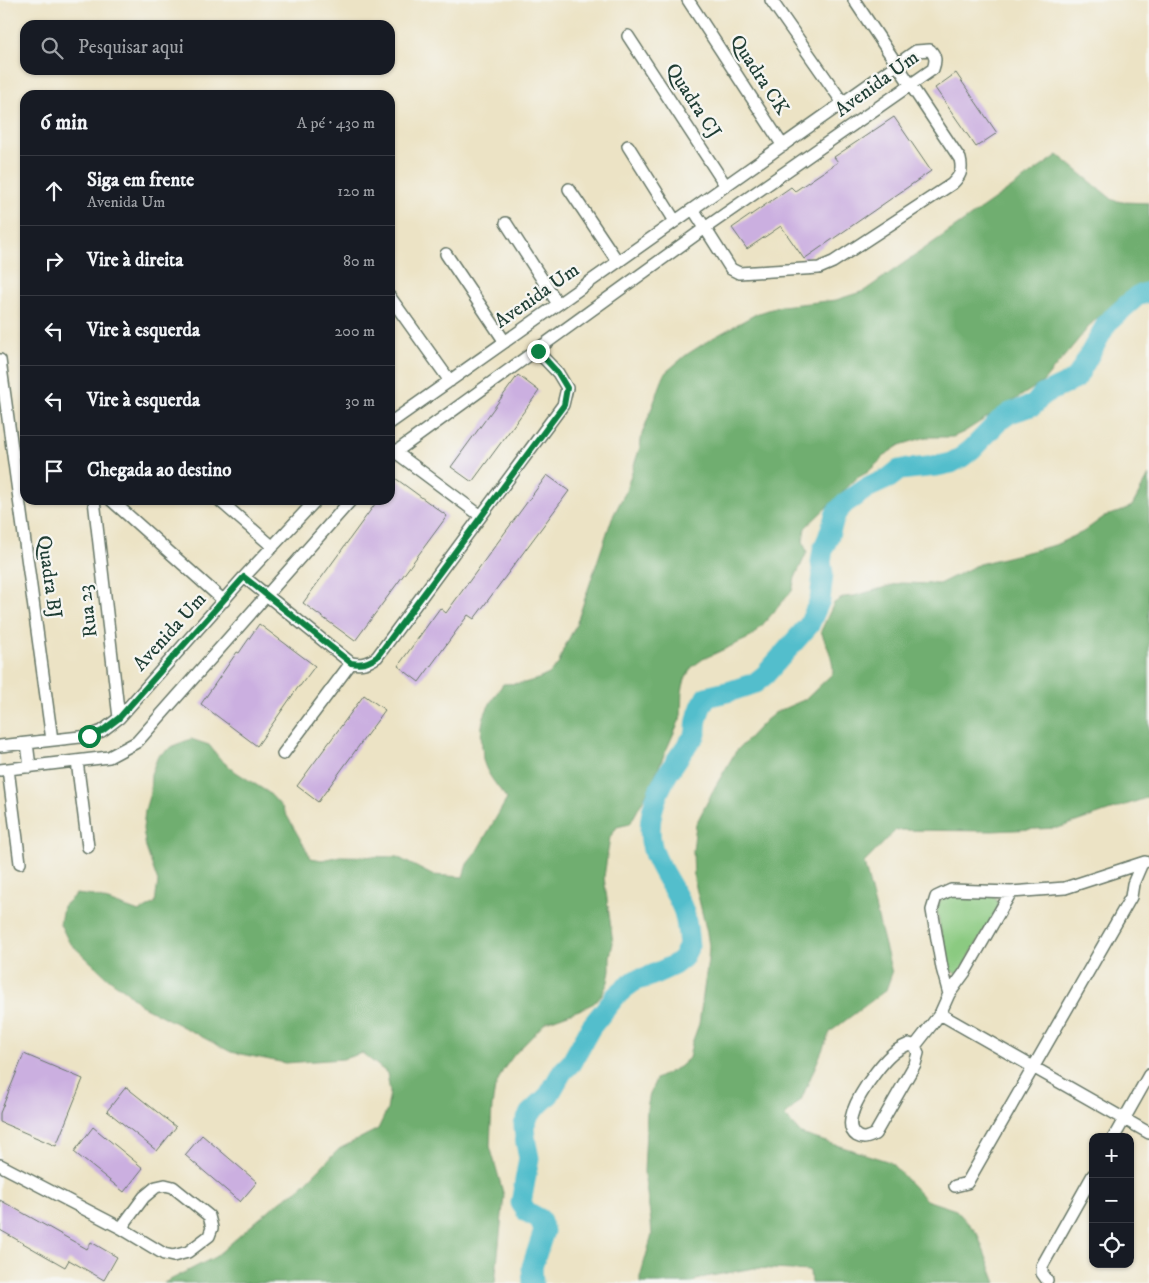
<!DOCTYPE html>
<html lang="pt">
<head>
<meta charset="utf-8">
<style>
	body { margin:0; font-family:"IM FELL DW Pica",serif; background:#20242c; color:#f1f3f6 }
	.controls { position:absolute; right:15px; bottom:15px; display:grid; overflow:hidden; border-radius:10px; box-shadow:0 1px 4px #0004 }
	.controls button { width:45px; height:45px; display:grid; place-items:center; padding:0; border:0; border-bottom:1px solid #363941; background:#171b24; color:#f1f3f6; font:25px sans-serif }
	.stop { position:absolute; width:15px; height:15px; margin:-11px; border:4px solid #0b8043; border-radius:50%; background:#fff }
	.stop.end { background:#0b8043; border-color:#fff; box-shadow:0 1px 5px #0008 }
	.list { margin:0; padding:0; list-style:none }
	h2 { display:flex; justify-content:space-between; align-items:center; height:65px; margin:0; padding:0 20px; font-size:21px }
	h2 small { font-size:16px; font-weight:400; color:#9ea1a6 }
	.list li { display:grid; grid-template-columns:32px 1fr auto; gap:15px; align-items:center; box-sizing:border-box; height:70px; padding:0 20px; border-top:1px solid #363941 }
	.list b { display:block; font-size:19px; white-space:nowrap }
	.list p { margin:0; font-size:16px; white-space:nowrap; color:#9ea1a6 }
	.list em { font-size:16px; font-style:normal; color:#9ea1a6 }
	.icon { flex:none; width:28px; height:28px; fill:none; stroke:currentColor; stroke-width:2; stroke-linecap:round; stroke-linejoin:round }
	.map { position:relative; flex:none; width:1149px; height:1283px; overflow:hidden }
	.search { position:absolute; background:#171b24; box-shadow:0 1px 4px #0004; left:20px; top:20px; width:375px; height:55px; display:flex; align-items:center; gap:12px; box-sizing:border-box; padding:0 18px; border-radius:15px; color:#9ea1a6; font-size:19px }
	.panel { position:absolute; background:#171b24; box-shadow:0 1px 4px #0004; left:20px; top:90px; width:375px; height:415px; border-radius:15px }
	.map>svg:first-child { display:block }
</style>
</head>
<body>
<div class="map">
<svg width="1149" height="1283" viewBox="0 0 1149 1283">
	<rect width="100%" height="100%" fill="#f6f6f2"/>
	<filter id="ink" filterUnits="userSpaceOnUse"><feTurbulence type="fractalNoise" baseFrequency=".02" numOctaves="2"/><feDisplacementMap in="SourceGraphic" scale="10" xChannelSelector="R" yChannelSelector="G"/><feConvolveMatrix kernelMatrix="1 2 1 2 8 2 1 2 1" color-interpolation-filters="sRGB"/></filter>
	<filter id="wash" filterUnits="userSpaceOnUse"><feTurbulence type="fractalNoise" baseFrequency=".0096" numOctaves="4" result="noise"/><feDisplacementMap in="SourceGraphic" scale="20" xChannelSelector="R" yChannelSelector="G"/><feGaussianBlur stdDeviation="1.12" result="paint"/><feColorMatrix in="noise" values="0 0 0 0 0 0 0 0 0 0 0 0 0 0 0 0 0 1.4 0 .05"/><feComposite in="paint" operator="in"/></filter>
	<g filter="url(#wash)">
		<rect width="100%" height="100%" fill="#ece3c5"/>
		<!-- green -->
		<path fill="#8bca81" stroke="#55845a" d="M 950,895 L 993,896 L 997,901 L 998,907 L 960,972 L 956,973 L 948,969 L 937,911 C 938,902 941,899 950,895 Z"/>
		<!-- forest -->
		<path fill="#70ae6f" stroke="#487652" d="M 1058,155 L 1113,200 L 1122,202 L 1149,203 L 1149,281 L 1121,297 L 1092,323 L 1043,382 L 964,432 L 953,437 L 926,437 L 900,445 L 889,452 L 868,472 L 857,478 L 805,528 L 803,541 L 807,552 L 795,578 L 792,591 L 758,630 L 749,638 L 703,659 L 692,667 L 685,679 L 682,691 L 681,717 L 649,789 L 630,824 L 617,827 L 610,837 L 604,877 L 613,943 L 610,956 L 610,970 L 608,982 L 603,993 L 594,1003 L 582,1009 L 546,1022 L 514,1055 L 503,1070 L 495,1088 L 492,1106 L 490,1146 L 504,1196 L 495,1283 L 164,1283 L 215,1257 L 275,1205 L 300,1188 L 339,1149 L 378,1129 L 387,1110 L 390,1092 L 387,1073 L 362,1053 L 343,1059 L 285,1063 L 231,1052 L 139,1004 L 126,991 L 109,979 L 69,942 L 60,924 L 63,906 L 76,894 L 94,896 L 139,912 L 155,903 L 158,882 L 146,848 L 143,829 L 145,810 L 150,793 L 151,774 L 158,756 L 175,745 L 191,739 L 209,745 L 221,760 L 236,772 L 269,793 L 282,807 L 311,858 L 322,860 L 340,856 L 397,857 L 432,875 L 463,877 L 467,864 L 475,854 L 507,799 C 499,788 488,776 484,763 C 482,758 483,752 482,747 C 479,718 487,707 503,684 L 524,683 L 538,679 L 549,674 L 559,663 L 563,650 L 576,625 L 612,518 L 625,493 L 640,447 L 642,434 L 665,373 L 686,355 L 711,339 L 756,314 L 781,306 L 836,300 L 864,291 Z
			M 1149,475 L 1149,797 L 1058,828 L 992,831 L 896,830 L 864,863 L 892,973 L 886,990 L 830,1032 L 801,1100 L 785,1116 L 801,1134 L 890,1162 L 926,1200 L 956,1210 L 977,1233 L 996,1283 L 811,1283 L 810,1271 L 754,1268 L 700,1278 L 692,1283 L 640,1283 L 640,1277 L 652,1235 L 651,1222 L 644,1172 L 647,1109 L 650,1093 L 656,1079 L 679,1067 L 689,1058 L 692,1043 L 699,1024 L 708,960 L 709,946 L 707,933 L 694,879 L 693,851 L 696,824 L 715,787 L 736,751 L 746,741 L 765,721 L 776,712 L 806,699 L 833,673 C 833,655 827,648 821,631 L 834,603 L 844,597 L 854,596 L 900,583 L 939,584 L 979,564 L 1055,545 L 1083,532 L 1105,516 L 1120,512 L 1132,506 Z"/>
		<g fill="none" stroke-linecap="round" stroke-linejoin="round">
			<!-- river -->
			<path stroke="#52becc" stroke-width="21" d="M 533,1283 L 532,1267 L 544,1231 L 540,1219 L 527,1212 L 521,1203 L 529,1158 L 525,1138 L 524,1125 L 530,1113 L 549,1095 L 562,1072 L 571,1063 L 591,1027 L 615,997 L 625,988 L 636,980 L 648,977 L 674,965 L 683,958 L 689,946 C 688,935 687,922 684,912 C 677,891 661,873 654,853 C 639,810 670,766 696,734 C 695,720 699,709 706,697 L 731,691 L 755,683 L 765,675 L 809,625 L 820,600 L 823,574 L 821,562 L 823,549 L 828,538 L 836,513 L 845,503 L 867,488 L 889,478 L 899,470 L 937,466 L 951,463 L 962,457 L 972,449 L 999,421 L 1010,413 L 1034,405 L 1042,395 L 1076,379 L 1107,323 L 1137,296 L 1149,292"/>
		</g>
		<g id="blocks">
			<!-- building -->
			<path fill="#cbafe0" d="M 956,73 L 997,133 L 976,147 L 935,88 Z
				M 894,117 L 931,171 L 804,259 L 781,226 L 747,249 L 732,228 L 791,187 L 795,191 L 820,174 L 838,162 L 834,157 Z
				M 518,375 L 539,391 L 472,482 L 451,467 Z
				M 547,475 L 569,491 L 474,619 L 468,615 L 419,682 L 398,666 L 440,608 L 446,613 Z
				M 395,478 L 447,516 L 355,641 L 303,603 L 378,500 L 390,500 L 390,484 Z
				M 259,624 L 315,666 L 300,686 L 299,686 L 257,746 L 201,704 L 237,652 L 239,653 Z
				M 364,695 L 385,710 L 318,802 L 297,786 Z
				M 24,1054 L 83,1079 L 56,1146 L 0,1122 L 0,1113 Z
				M 126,1087 L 176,1127 L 157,1151 L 107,1111 Z
				M 93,1127 L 143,1168 L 124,1192 L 74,1152 Z
				M 202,1135 L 257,1182 L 240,1202 L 185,1155 Z
				M 0,1200 L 87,1249 L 91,1242 L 117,1257 L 104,1280 L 69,1260 L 65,1267 L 0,1230 Z"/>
		</g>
	</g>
	<g filter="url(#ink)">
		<use href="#blocks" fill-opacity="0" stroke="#677767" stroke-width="1"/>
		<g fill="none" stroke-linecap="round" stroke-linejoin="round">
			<defs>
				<path id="minor" d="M 688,0 L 783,146
					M 771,0 L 843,103
					M 628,36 L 726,186
					M 628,146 L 675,221
					M 569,189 L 618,262
					M 693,209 L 731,269 L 739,273 L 819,268 L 833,262 L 952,184 C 960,176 963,171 960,159 L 854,0
					M 506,223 L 558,304
					M 446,254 L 505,342
					M 390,297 L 450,381
					M 0,360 L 52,740
					M 390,423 L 916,51 L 930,50 C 936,56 936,61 933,69 L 705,228 L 390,456
					M 390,448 L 481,516
					M 94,500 L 119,718
					M 111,500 L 224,601
					M 219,500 L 273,547
					M 244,577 L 351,663 C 362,665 368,663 377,657 L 563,405 L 567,388 L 558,373 L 537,351
					M 27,743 L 30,767
					M 0,746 L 89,736 L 102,731 L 119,718 L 244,577 L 316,500
					M 283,754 L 351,663
					M 77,761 L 88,847
					M 8,769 L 20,863
					M 0,770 L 109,757 L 137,742 L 351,500
					M 949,994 L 942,968 L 932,910 L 936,897 L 951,890 L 1011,892 L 1065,888 L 1145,862
					M 940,1014 L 1149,1133
					M 909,1044 L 915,1046 L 918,1053 L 915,1064 L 875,1134 C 869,1137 864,1140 857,1136 C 835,1122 877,1068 890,1056 C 895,1051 902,1047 909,1044 Z
					M 915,1046 L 940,1014 L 949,994 L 965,972 L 1011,892
					M 1114,1137 L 1149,1075
					M 0,1165 L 121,1228 L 164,1254 L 173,1256 L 188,1252 L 209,1236 L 212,1228 L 209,1216 L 173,1187 L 165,1185 L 156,1187 L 144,1197 L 121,1228
					M 955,1186 L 967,1183 L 1131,897 L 1133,884 L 1142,863
					M 1047,1280 L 1042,1273 L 1042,1266 L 1093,1175"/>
			</defs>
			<!-- minor casing -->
			<use href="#minor" stroke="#677767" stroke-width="14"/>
			<!-- minor -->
			<use href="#minor" stroke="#fff" stroke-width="11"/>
		</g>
	</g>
	<g fill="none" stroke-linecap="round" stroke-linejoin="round" filter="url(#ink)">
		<!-- route -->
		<path stroke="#0b8043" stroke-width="6" d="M 89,736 L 102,731 L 119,718 L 244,577 L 351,663 C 362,665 368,663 377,657 L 564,405 L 567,388 L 558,373 L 538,351"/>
	</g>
	<g text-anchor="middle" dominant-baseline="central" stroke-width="4.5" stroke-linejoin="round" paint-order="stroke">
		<!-- street labels -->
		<g font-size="20" fill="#1f3d34" stroke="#f6f6f2">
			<text transform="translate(759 75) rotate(57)">Quadra CK</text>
			<text transform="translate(877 84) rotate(-36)">Avenida Um</text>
			<text transform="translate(693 101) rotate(57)">Quadra CJ</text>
			<text transform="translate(537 296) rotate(-35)">Avenida Um</text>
			<text transform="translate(49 577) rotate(82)">Quadra BJ</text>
			<text transform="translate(88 611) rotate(-97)">Rua 23</text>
			<text transform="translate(170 632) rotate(-48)">Avenida Um</text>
		</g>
	</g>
</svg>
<div class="controls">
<button>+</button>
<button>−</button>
<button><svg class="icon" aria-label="locate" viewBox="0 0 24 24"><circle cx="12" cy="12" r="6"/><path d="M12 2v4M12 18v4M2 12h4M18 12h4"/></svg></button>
</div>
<div class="stop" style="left:89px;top:736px"></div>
<div class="stop end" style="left:538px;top:351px"></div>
<div class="search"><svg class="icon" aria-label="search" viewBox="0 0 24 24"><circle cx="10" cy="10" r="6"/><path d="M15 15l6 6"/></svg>Pesquisar aqui</div>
<section class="panel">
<h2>6 min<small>A pé · 430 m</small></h2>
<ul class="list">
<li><svg class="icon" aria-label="ahead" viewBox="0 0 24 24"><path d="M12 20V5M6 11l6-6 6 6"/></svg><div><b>Siga em frente</b><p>Avenida Um</p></div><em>120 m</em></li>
<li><svg class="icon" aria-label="right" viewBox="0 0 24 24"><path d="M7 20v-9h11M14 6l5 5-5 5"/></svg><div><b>Vire à direita</b></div><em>80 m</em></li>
<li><svg class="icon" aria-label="left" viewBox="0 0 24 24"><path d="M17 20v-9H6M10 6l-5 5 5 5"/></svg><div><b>Vire à esquerda</b></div><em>200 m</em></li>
<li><svg class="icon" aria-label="left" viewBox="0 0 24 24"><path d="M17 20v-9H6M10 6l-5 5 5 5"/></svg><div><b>Vire à esquerda</b></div><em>30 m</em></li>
<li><svg class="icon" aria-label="arrive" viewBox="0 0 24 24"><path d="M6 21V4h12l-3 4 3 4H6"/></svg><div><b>Chegada ao destino</b></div></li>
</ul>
</section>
</div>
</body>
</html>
